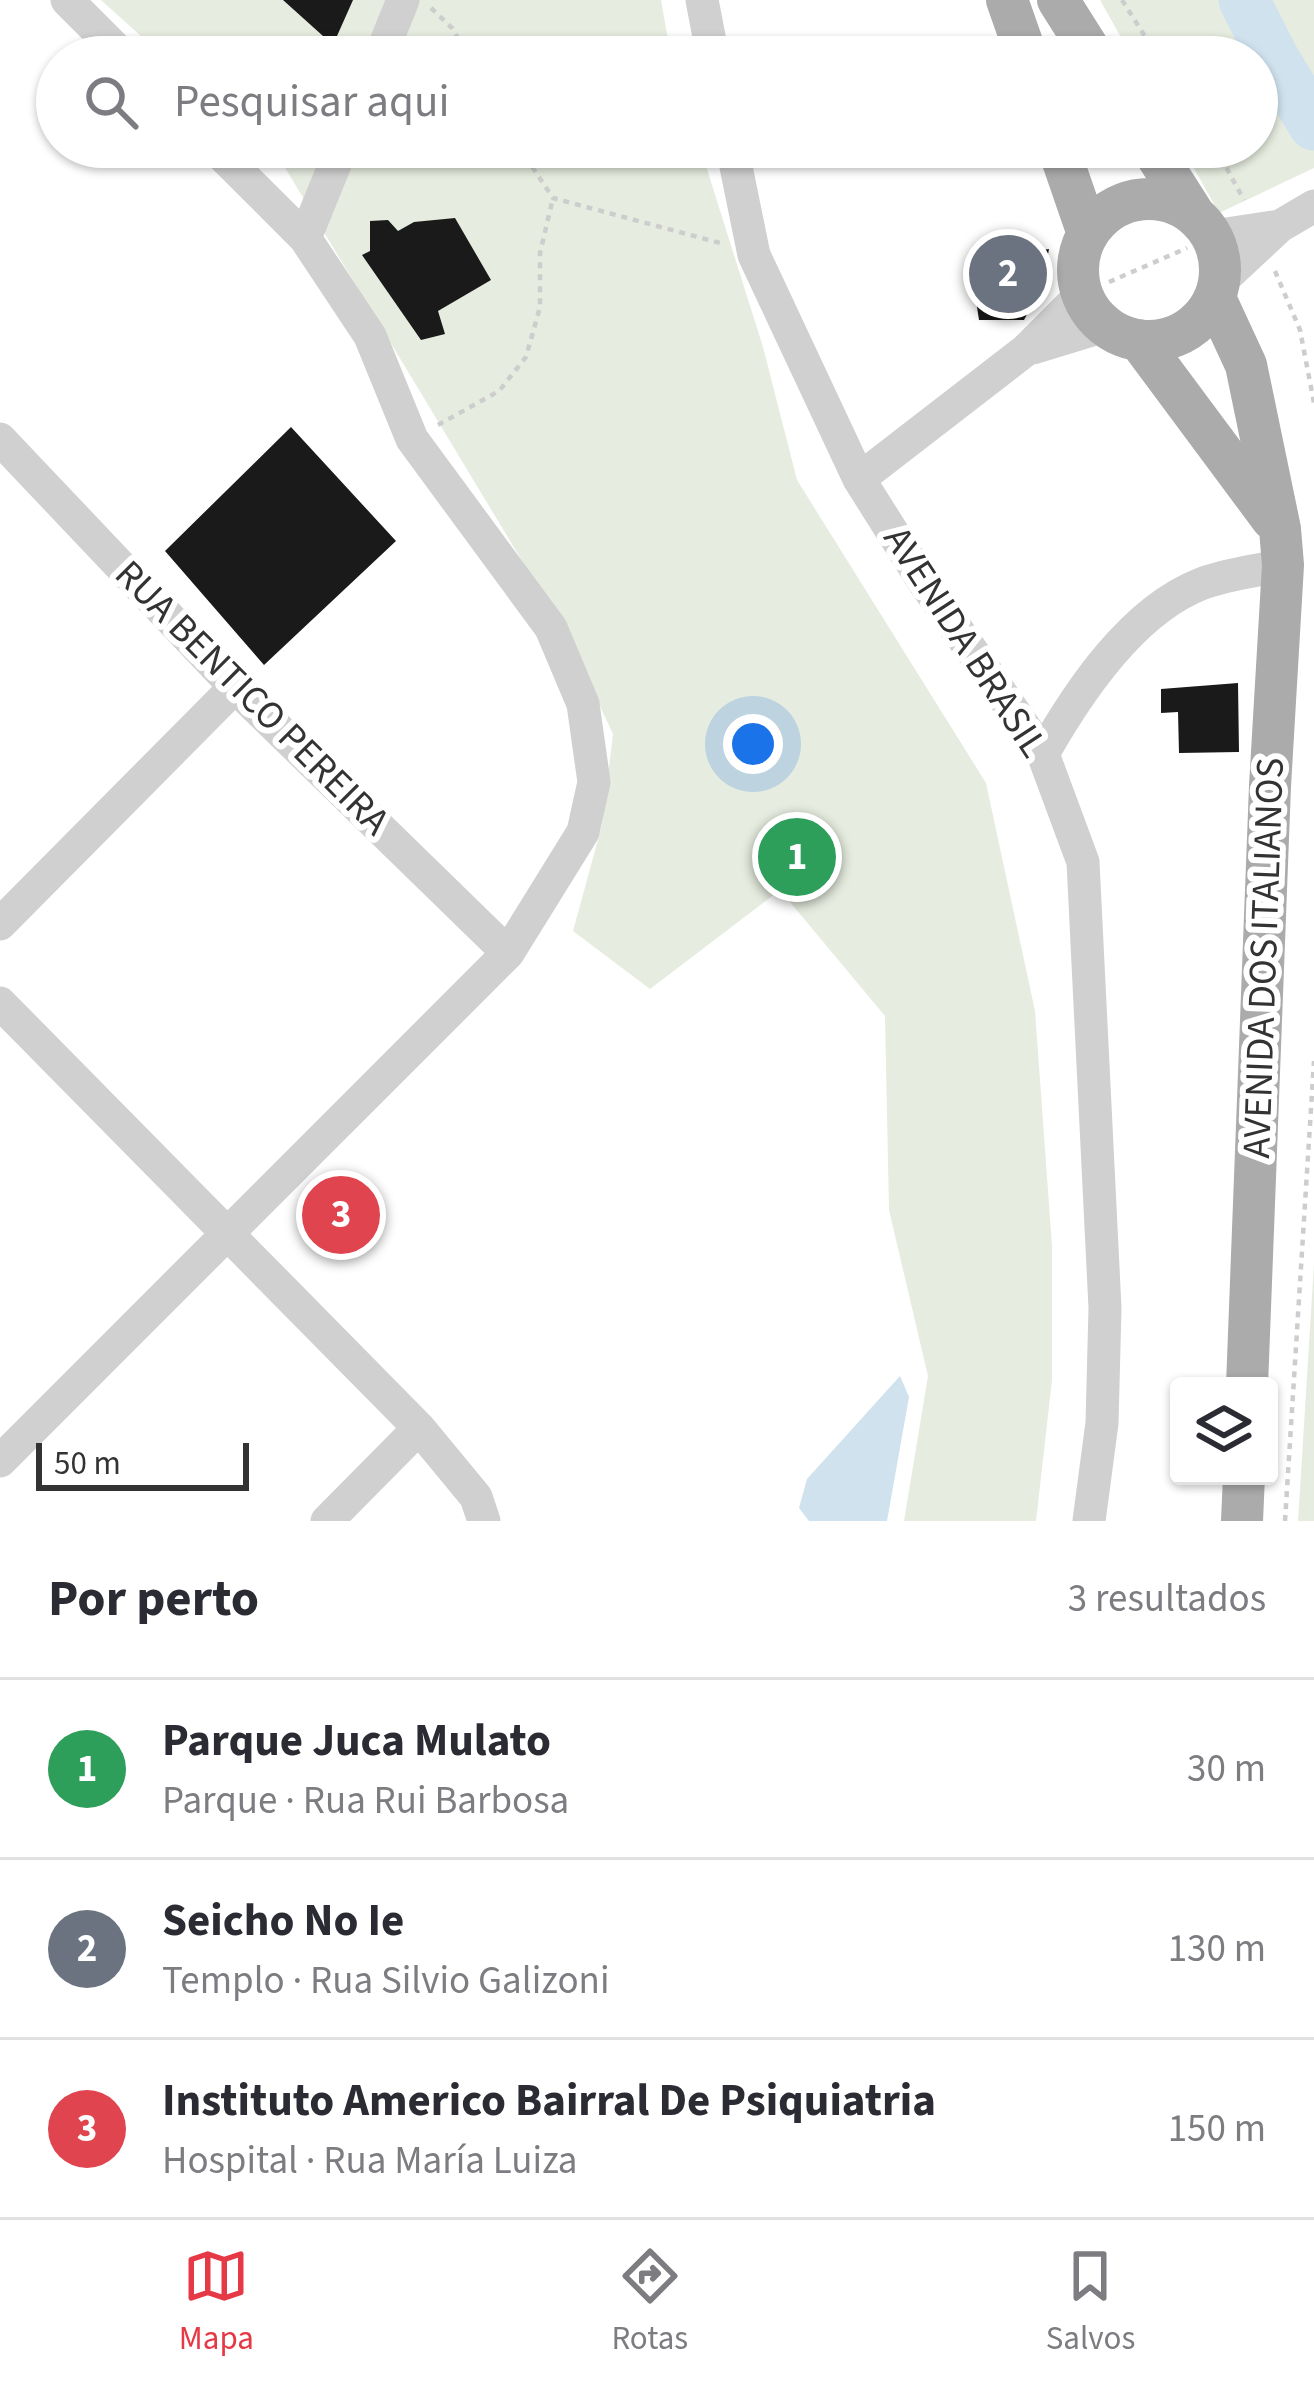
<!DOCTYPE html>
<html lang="pt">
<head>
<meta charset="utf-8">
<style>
	body { margin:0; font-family:"Source Sans 3",sans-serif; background:#f2f2f3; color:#2b2b33 }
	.controls { position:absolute; right:36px; bottom:36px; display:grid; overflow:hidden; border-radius:12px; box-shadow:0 3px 9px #0004 }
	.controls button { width:108px; height:108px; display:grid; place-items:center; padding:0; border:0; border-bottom:3px solid #e1e1e2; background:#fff; color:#2b2b33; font:60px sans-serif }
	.scale { position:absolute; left:36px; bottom:30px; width:213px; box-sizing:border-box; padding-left:12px; border:6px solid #333; border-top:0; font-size:33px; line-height:42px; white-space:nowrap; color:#333; -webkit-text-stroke:9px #fff; paint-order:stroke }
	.you { position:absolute; left:753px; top:744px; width:42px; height:42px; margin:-30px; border:9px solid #fff; border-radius:50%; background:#1a73e8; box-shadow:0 0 0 18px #1a73e833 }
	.badge { display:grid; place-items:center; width:78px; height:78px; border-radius:50%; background:#e63946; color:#fff; font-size:39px; font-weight:700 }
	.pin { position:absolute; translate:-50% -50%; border:6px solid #fff; box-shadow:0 3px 12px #0006 }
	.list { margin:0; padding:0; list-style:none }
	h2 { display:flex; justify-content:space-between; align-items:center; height:156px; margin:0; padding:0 48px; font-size:51px }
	h2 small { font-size:39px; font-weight:400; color:#7c7c81 }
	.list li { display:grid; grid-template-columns:78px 1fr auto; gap:36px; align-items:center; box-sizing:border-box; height:180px; padding:0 48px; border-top:3px solid #e1e1e2 }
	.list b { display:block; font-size:45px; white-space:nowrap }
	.list p { margin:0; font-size:39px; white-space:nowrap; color:#7c7c81 }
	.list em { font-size:39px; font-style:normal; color:#7c7c81 }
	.icon { flex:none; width:66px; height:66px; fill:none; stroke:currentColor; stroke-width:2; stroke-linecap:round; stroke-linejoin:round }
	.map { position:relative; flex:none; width:1314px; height:1521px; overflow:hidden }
	.search { position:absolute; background:#fff; box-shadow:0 3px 9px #0004; left:36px; right:36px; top:36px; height:132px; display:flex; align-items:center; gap:30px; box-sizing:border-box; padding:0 42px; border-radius:66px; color:#7c7c81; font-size:45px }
	.sheet { height:696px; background:#fff }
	nav { display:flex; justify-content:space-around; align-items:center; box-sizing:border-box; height:168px; border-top:3px solid #e1e1e2; background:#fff; font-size:33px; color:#7c7c81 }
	nav a { display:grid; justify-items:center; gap:6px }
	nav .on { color:#e63946 }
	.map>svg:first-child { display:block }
</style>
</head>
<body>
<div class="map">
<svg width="1314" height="1521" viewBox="0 0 1314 1521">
	<rect width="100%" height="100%" fill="#fff"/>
	<!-- green -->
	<path fill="#e6ecdf" d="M 101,0 L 661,0 L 671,57 L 164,57 Z
		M 1100,0 L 1314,0 L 1314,168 L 1219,213 L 1182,147 L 1257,147 L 1257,57 L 1132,57 Z
		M 266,147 L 700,147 L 763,347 L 797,480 L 986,783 L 1035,1011 L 1052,1246 L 1052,1380 L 1036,1521 L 904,1521 L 928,1376 L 889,1210 L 885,1016 L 780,890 L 650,989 L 573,931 L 602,825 L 613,734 L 565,632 L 281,161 Z
		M 1314,1264 L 1314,1521 L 1298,1521 Z"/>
	<!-- water -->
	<path fill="#cfe2ee" d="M 900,1376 L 909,1397 L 887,1521 L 809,1521 L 799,1508 L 807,1479 Z"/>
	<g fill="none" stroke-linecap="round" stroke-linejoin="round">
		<!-- river -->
		<path stroke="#cfe2ee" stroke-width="51" d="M 1244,0 L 1274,59 L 1314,125"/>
	</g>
	<!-- building -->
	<path fill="#1a1a1a" d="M 283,0 L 353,0 L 333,45 Z
		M 455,218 L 491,280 L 438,311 L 445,334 L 421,340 L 362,255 L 370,251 L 370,221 L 388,220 L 398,231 L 414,222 Z
		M 1049,249 L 1042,286 L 1024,320 L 979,320 L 970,261 Z
		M 291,427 L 396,541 L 264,665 L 165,551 Z
		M 1238,683 L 1239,752 L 1179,753 L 1178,712 L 1161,713 L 1161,689 Z"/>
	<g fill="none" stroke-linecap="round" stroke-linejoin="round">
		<!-- path -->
		<path stroke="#cdcdcd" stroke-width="4.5" stroke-dasharray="6 6" stroke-linecap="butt" d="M 1122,0 L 1158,57
			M 431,8 L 452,28 L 469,57
			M 519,147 L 553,198 L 720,243
			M 1215,147 L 1244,200
			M 1275,271 L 1300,330 L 1314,403
			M 1109,282 L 1187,248
			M 438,425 L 499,391 L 526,357 L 540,307 L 540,253 L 553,198
			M 1285,1521 L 1314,1061"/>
		<!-- minor -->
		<path stroke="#d0d0d0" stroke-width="33" d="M 67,0 L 124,57
			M 702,0 L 713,57
			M 380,57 L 403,0
			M 732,147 L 754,255 L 859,479 L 920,576 L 1043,754 L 1083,862 L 1105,1308 L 1102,1423 L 1089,1521
			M 1213,236 L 1280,226
			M 305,238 L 342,147
			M 1220,282 L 1280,226 L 1314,206
			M 1033,348 L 1105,326
			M 0,439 L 235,687 L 508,953
			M 859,479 L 1026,350 L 1082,294
			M 1043,754 C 1078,692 1132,611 1201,584 C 1226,574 1257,571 1283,565
			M 0,924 L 235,687
			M 0,1003 L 419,1428 L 476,1497 L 484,1521
			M 0,1461 L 508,953 L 583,832 L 594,782 L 583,704 L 551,628 L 412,439 L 370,336 L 305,238 L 214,147
			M 327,1521 L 419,1428"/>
		<!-- major -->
		<path stroke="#ababab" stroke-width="42" d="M 1007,0 L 1027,57
			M 1058,0 L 1094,57
			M 1058,147 L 1088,234
			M 1151,147 L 1193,213
			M1078 270a71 71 0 1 1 142 0a71 71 0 1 1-142 0Z
			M 1215,298 L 1246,365 L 1280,529 L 1283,565 L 1270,786 L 1247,1386
			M 1139,340 L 1272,519
			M 1242,1521 L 1244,1476"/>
	</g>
	<g text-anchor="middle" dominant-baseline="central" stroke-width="12" stroke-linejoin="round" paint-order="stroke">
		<!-- street labels -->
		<g font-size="39" fill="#333" stroke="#fff">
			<text transform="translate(965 642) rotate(57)">AVENIDA BRASIL</text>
			<text transform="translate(252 698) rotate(45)">RUA BENTICO PEREIRA</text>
			<text transform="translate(1264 958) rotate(-88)">AVENIDA DOS ITALIANOS</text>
		</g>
	</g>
</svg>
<div class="controls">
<button><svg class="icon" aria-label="layers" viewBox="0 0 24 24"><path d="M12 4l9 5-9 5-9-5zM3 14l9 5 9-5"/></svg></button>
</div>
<div class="scale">50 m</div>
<div class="you"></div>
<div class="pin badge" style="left:797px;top:857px;background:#2e9e5b">1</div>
<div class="pin badge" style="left:1008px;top:274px;background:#6b7280">2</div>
<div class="pin badge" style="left:341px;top:1215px;background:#e0444e">3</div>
<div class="search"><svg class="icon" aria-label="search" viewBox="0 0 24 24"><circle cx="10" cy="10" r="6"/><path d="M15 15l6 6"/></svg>Pesquisar aqui</div>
</div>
<section class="sheet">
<h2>Por perto<small>3 resultados</small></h2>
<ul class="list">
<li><span class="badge" style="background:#2e9e5b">1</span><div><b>Parque Juca Mulato</b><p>Parque · Rua Rui Barbosa</p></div><em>30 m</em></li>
<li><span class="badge" style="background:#6b7280">2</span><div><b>Seicho No Ie</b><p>Templo · Rua Silvio Galizoni</p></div><em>130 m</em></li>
<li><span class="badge" style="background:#e0444e">3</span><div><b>Instituto Americo Bairral De Psiquiatria</b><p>Hospital · Rua María Luiza</p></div><em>150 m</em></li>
</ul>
</section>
<nav>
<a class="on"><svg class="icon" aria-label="map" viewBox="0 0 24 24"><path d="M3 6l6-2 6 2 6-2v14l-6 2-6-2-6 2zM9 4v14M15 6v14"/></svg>Mapa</a>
<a><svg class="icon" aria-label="directions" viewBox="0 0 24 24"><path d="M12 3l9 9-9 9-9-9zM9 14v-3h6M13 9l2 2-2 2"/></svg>Rotas</a>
<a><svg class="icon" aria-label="saved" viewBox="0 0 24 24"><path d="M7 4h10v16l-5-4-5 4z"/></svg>Salvos</a>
</nav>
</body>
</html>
